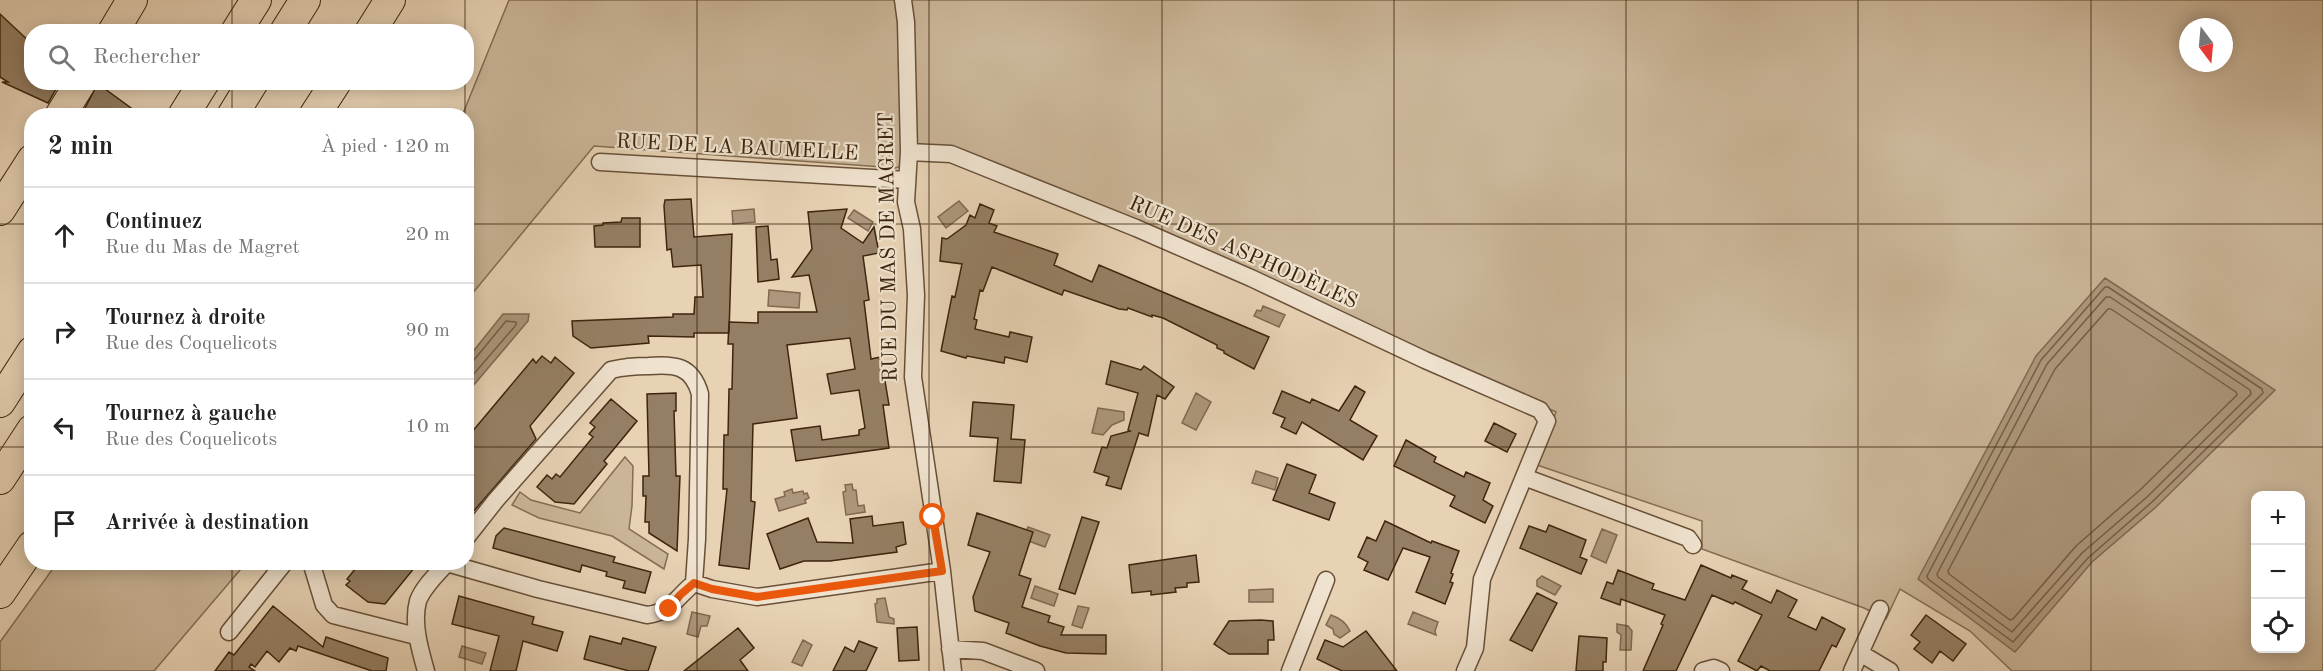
<!DOCTYPE html>
<html lang="fr">
<head>
<meta charset="utf-8">
<style>
	body { margin:0; font-family:"Old Standard TT",serif; background:#f6f6f6; color:#222 }
	.controls { position:absolute; right:18px; bottom:18px; display:grid; overflow:hidden; border-radius:12px; box-shadow:0 3px 15px #0003 }
	.controls button { width:54px; height:54px; display:grid; place-items:center; padding:0; border:0; border-bottom:2px solid #e0e0e0; background:#fff; color:#222; font:30px sans-serif }
	.compass { position:absolute; left:2179px; top:18px; width:54px; height:54px; border-radius:50%; background:#fff; box-shadow:0 3px 15px #0003; rotate:164deg }
	.stop { position:absolute; width:18px; height:18px; margin:-14px; border:4px solid #ea580c; border-radius:50%; background:#fff }
	.stop.end { background:#ea580c; border-color:#fff; box-shadow:0 2px 6px #0008 }
	.list { margin:0; padding:0; list-style:none }
	h2 { display:flex; justify-content:space-between; align-items:center; height:78px; margin:0; padding:0 24px; font-size:26px }
	h2 small { font-size:20px; font-weight:400; color:#767676 }
	.list li { display:grid; grid-template-columns:39px 1fr auto; gap:18px; align-items:center; box-sizing:border-box; height:96px; padding:0 24px; border-top:2px solid #e0e0e0 }
	.list b { display:block; font-size:22px; white-space:nowrap }
	.list p { margin:0; font-size:20px; white-space:nowrap; color:#767676 }
	.list em { font-size:20px; font-style:normal; color:#767676 }
	.icon { flex:none; width:33px; height:33px; fill:none; stroke:currentColor; stroke-width:2; stroke-linecap:round; stroke-linejoin:round }
	.map { position:relative; flex:none; width:2323px; height:671px; overflow:hidden }
	.search { position:absolute; background:#fff; box-shadow:0 3px 15px #0003; left:24px; top:24px; width:450px; height:66px; display:flex; align-items:center; gap:15px; box-sizing:border-box; padding:0 21px; border-radius:24px; color:#767676; font-size:22px }
	.panel { position:absolute; background:#fff; box-shadow:0 3px 15px #0003; left:24px; top:108px; width:450px; height:462px; border-radius:24px }
	.map>svg:first-child { display:block }
</style>
</head>
<body>
<div class="map">
<svg width="2323" height="671" viewBox="0 0 2323 671">
	<rect width="100%" height="100%" fill="#e7d2b4"/>
	<filter id="stains"><feTurbulence type="fractalNoise" baseFrequency=".00333" numOctaves="4"/><feColorMatrix values="0 0 0 0 .2 0 0 0 0 .09 0 0 0 0 .02 0 0 0 .5 -.17"/></filter>
	<radialGradient id="worn" r=".72"><stop offset=".6" stop-color="#630" stop-opacity="0"/><stop offset="1" stop-color="#630" stop-opacity=".3"/></radialGradient>
	<!-- green -->
	<path fill="#cab598" stroke="#846d53" stroke-width="1.5" fill-rule="evenodd" d="M 509,0 L 2323,0 L 2323,671 L 2012,671 L 1970,631 L 1900,589 L 1886,619 L 1864,608 L 1702,549 L 1702,521 L 1537,465 L 1556,412 L 1183,241 L 942,146 L 896,168 L 594,146 L 467,300 L 466,116 L 462,116 ZM 2188,27 L 2224,27 L 2224,63 L 2188,63 ZM 2256,496 L 2300,496 L 2300,648 L 2256,648 Z
		M 625,457 L 633,466 L 632,506 L 629,529 L 668,554 L 664,569 L 612,536 L 539,518 L 512,505 L 520,492 L 531,500 L 580,513 Z
		M 57,563 L 57,562 L 246,563 L 154,671 L 0,671 L 0,642 Z"/>
	<!-- water -->
	<path fill="#ad977c" stroke="#806950" stroke-width="1.5" d="M 959,201 L 968,211 L 946,228 L 938,217 Z
		M 754,209 L 755,222 L 733,224 L 732,211 Z
		M 854,210 L 873,222 L 868,231 L 848,218 Z
		M 2105,278 L 2275,390 L 2156,507 L 2092,562 L 2015,652 L 1918,579 L 2036,356 Z
		M 769,290 L 800,293 L 799,308 L 768,306 Z
		M 1263,306 L 1285,315 L 1279,327 L 1254,316 L 1257,310 L 1261,311 Z
		M 503,314 L 529,314 L 528,321 L 467,393 L 467,359 Z
		M 1196,393 L 1211,402 L 1196,430 L 1182,423 Z
		M 1098,408 L 1124,412 L 1124,420 L 1112,425 L 1103,435 L 1092,433 Z
		M 1256,471 L 1278,478 L 1275,490 L 1252,483 Z
		M 852,484 L 853,490 L 856,490 L 858,506 L 864,505 L 865,512 L 846,515 L 843,492 L 846,491 L 845,485 Z
		M 792,489 L 793,493 L 803,491 L 804,494 L 807,493 L 809,498 L 805,500 L 806,503 L 779,511 L 775,499 L 785,496 L 784,492 Z
		M 1028,527 L 1050,535 L 1045,547 L 1023,539 Z
		M 1602,529 L 1617,535 L 1606,563 L 1591,556 Z
		M 1542,576 L 1561,586 L 1555,595 L 1537,586 L 1537,580 Z
		M 1035,586 L 1058,594 L 1054,606 L 1031,598 Z
		M 1273,589 L 1273,602 L 1249,602 L 1249,590 Z
		M 885,598 L 889,617 L 894,619 L 894,624 L 877,622 L 875,604 L 877,603 L 877,599 Z
		M 1078,606 L 1089,608 L 1082,628 L 1072,625 Z
		M 692,612 L 710,616 L 707,626 L 701,626 L 698,637 L 687,634 Z
		M 1413,612 L 1438,622 L 1435,631 L 1436,635 L 1408,624 Z
		M 1331,615 C 1340,618 1346,622 1350,631 L 1340,638 L 1334,634 L 1333,629 L 1326,625 Z
		M 1617,624 L 1628,626 L 1632,631 L 1631,650 L 1620,650 L 1621,635 L 1617,632 Z
		M 803,640 L 812,645 L 802,666 L 792,662 Z
		M 462,646 L 486,653 L 482,664 L 459,657 Z"/>
	<g fill="none" stroke-linecap="round" stroke-linejoin="round">
		<!-- shore -->
		<path stroke="#755e45" stroke-width="1.5" d="M 2105,287 L 2108,287 L 2262,389 L 2263,393 L 2152,502 L 2088,558 L 2013,642 L 1928,579 L 1927,576 L 2041,360 Z
			M 2106,297 L 2110,297 L 2250,390 L 2251,394 L 2147,497 L 2082,553 L 2012,632 L 1938,577 L 1937,574 L 2047,364 Z
			M 2108,309 L 2111,309 L 2236,392 L 2237,395 L 2140,490 L 2076,546 L 2013,619 L 2010,620 L 1949,574 L 1948,571 L 2055,369 Z
			M 466,362 L 474,360 L 506,321 L 516,322 L 516,325 L 466,383"/>
	</g>
	<!-- building -->
	<path fill="#957f64" stroke="#3d250e" stroke-width="1.5" d="M 0,14 L 32,44 L 32,82 L 60,82 L 48,103 L 2,82 L 8,82 L 0,77 Z
		M 98,83 L 101,86 L 142,116 L 81,116 Z
		M 691,199 L 694,237 L 732,234 L 729,333 L 694,333 L 694,337 L 648,336 L 649,343 L 591,348 L 573,336 L 572,321 L 673,317 L 673,314 L 694,314 L 695,297 L 703,297 L 701,265 L 673,267 L 671,249 L 667,250 L 664,206 L 665,200 Z
		M 980,204 L 994,210 L 989,223 L 997,226 L 994,232 L 1058,254 L 1054,265 L 1092,282 L 1099,265 L 1269,337 L 1254,369 L 1224,353 L 1224,351 L 1217,348 L 1217,345 L 1163,318 L 1152,315 L 1152,317 L 1128,308 L 1127,310 L 1119,309 L 1064,290 L 1062,295 L 992,267 L 983,291 L 980,290 L 974,319 L 977,320 L 975,329 L 1009,337 L 1010,332 L 1032,337 L 1027,362 L 1005,357 L 1004,363 L 967,356 L 966,358 L 941,351 L 952,296 L 955,297 L 962,264 L 940,261 L 942,238 L 947,239 L 966,225 L 970,215 L 975,218 Z
		M 847,209 L 841,228 L 863,243 L 874,227 L 879,253 L 863,256 L 869,300 L 864,301 L 871,359 L 881,357 L 889,405 L 883,405 L 889,448 L 796,461 L 791,430 L 820,426 L 822,440 L 859,435 L 859,430 L 865,428 L 859,390 L 831,394 L 827,374 L 855,369 L 850,338 L 787,345 L 797,418 L 753,424 L 751,501 L 755,502 L 749,569 L 719,565 L 727,489 L 723,489 L 724,435 L 728,435 L 729,389 L 732,389 L 733,344 L 728,344 L 729,322 L 758,323 L 758,312 L 817,312 L 809,275 L 792,277 L 812,249 L 808,212 Z
		M 622,218 L 640,218 L 640,247 L 595,247 L 594,226 L 603,225 L 603,223 L 621,222 Z
		M 768,226 L 771,260 L 777,259 L 779,279 L 758,282 L 756,227 Z
		M 542,356 L 551,363 L 555,357 L 574,373 L 530,426 L 536,439 L 466,520 L 466,439 L 533,359 L 536,363 Z
		M 1111,361 L 1141,370 L 1144,366 L 1174,387 L 1165,399 L 1157,395 L 1148,436 L 1139,433 L 1121,489 L 1106,485 L 1109,477 L 1094,472 L 1102,447 L 1107,448 L 1111,436 L 1130,431 L 1128,430 L 1138,393 L 1106,384 Z
		M 1355,386 L 1365,392 L 1350,420 L 1377,436 L 1363,460 L 1302,422 L 1296,434 L 1281,427 L 1285,418 L 1273,413 L 1282,391 L 1310,403 L 1312,399 L 1339,411 Z
		M 676,393 L 676,411 L 674,411 L 676,476 L 680,476 L 677,551 L 649,533 L 649,522 L 645,522 L 646,496 L 643,496 L 643,476 L 649,476 L 647,394 Z
		M 611,399 L 637,421 L 604,461 L 607,464 L 574,504 L 555,502 L 537,487 L 547,475 L 552,479 L 556,474 L 560,477 L 593,437 L 589,434 L 595,427 L 590,423 Z
		M 973,402 L 1014,405 L 1011,439 L 1025,440 L 1021,483 L 994,481 L 998,438 L 970,436 Z
		M 1494,423 L 1516,434 L 1507,452 L 1485,441 Z
		M 1406,440 L 1436,457 L 1434,462 L 1464,477 L 1466,472 L 1490,483 L 1483,500 L 1493,506 L 1485,523 L 1450,506 L 1455,496 L 1394,466 Z
		M 1287,464 L 1316,475 L 1309,493 L 1335,503 L 1329,520 L 1273,500 Z
		M 977,513 L 1033,532 L 1019,575 L 1031,579 L 1022,607 L 1050,616 L 1048,622 L 1064,627 L 1061,635 L 1106,635 L 1106,654 L 1066,653 L 1040,646 L 1006,633 L 1009,623 L 975,611 L 973,597 L 990,552 L 968,545 Z
		M 872,516 L 873,526 L 903,522 L 906,544 L 896,547 L 897,552 L 830,561 L 804,561 L 780,569 L 767,534 L 808,518 L 817,542 L 853,543 L 850,519 Z
		M 1082,517 L 1099,522 L 1075,594 L 1059,589 Z
		M 1385,521 L 1431,543 L 1432,541 L 1459,551 L 1451,573 L 1453,574 L 1450,582 L 1453,583 L 1445,604 L 1416,592 L 1430,557 L 1403,548 L 1388,580 L 1364,570 L 1368,562 L 1358,557 L 1367,537 L 1376,541 Z
		M 1549,525 L 1586,540 L 1580,557 L 1587,560 L 1581,574 L 1520,548 L 1529,526 L 1546,532 Z
		M 504,528 L 615,557 L 613,562 L 651,572 L 645,593 L 623,588 L 625,581 L 606,576 L 607,572 L 582,565 L 580,572 L 493,548 L 496,536 Z
		M 1196,555 L 1199,582 L 1187,583 L 1187,587 L 1175,588 L 1176,592 L 1151,595 L 1151,591 L 1132,593 L 1129,565 Z
		M 361,562 L 419,562 L 385,604 L 368,602 L 346,585 L 350,581 L 347,579 Z
		M 1701,565 L 1731,578 L 1732,575 L 1747,581 L 1742,589 L 1771,603 L 1777,590 L 1797,600 L 1788,617 L 1816,630 L 1822,617 L 1845,629 L 1836,647 L 1832,645 L 1819,671 L 1770,671 L 1761,666 L 1757,671 L 1738,661 L 1762,615 L 1735,602 L 1733,604 L 1712,595 L 1676,671 L 1643,671 L 1663,625 L 1661,624 L 1665,615 L 1621,599 L 1620,605 L 1601,598 L 1607,582 L 1613,584 L 1618,570 L 1654,584 L 1652,589 L 1685,600 Z
		M 1537,593 L 1557,603 L 1532,651 L 1510,640 Z
		M 459,596 L 534,617 L 532,624 L 563,632 L 557,651 L 523,641 L 516,671 L 490,671 L 499,636 L 452,624 Z
		M 273,606 L 323,647 L 326,637 L 388,658 L 386,671 L 372,671 L 298,646 L 296,651 L 290,648 L 279,662 L 267,651 L 255,667 L 251,664 L 249,667 L 255,671 L 215,671 L 229,652 L 234,655 Z
		M 1926,615 L 1966,644 L 1953,661 L 1940,651 L 1932,663 L 1914,649 L 1920,642 L 1911,635 Z
		M 1261,620 L 1273,621 L 1274,640 L 1268,640 L 1268,654 L 1229,654 L 1214,644 L 1229,621 Z
		M 917,627 L 919,660 L 899,661 L 897,628 Z
		M 738,628 L 754,648 L 740,660 L 748,671 L 684,671 Z
		M 1366,631 L 1397,671 L 1342,671 L 1317,659 L 1325,640 L 1343,647 Z
		M 590,636 L 621,644 L 623,638 L 656,647 L 648,671 L 629,671 L 584,659 Z
		M 1579,636 L 1607,638 L 1606,662 L 1603,662 L 1603,671 L 1576,671 Z
		M 859,641 L 877,648 L 866,671 L 833,671 L 845,647 L 854,652 Z"/>
	<g fill="none" stroke-linecap="round" stroke-linejoin="round">
		<defs>
			<path id="street" d="M 903,0 L 906,22 L 909,152 L 906,202 L 912,229 L 916,295 L 913,377 L 942,571 L 953,671
				M 909,152 L 951,154 L 1136,228 L 1251,278 L 1425,360 L 1540,410 L 1547,421 L 1482,579 L 1475,648 L 1465,671
				M 600,162 L 907,180
				M 1524,477 L 1688,538 L 1693,545
				M 466,538 L 496,500 L 611,370 C 623,367 636,366 649,366 C 674,364 692,365 700,394 L 697,539 L 694,583
				M 311,562 L 324,605 L 333,615 L 416,636
				M 229,632 L 285,562
				M 950,649 L 983,651 L 1036,671
				M 1860,653 L 1890,671
				M 426,671 C 420,650 412,623 418,601 C 423,587 437,574 447,563 L 538,589 L 647,615 C 671,612 676,598 694,583 L 712,589 L 757,597 L 942,571
				M 1290,671 L 1326,580
				M 1703,671 L 1714,668 L 1721,671
				M 1852,671 L 1880,609"/>
			<path id="highway" d="M 113,32 L 132,0
				M 236,32 L 256,0
				M 285,32 L 305,0
				M 370,32 L 390,0
				M 60,116 L 81,82
				M 183,116 L 204,82
				M 232,116 L 253,82
				M 314,116 L 336,82
				M 0,210 L 32,160
				M 0,402 L 32,352
				M 0,479 L 32,430
				M 0,593 L 32,546"/>
		</defs>
		<!-- street casing -->
		<use href="#street" stroke="#685038" stroke-width="19"/>
		<!-- highway casing -->
		<use href="#highway" stroke="#3d250e" stroke-width="32"/>
		<!-- street -->
		<use href="#street" stroke="#efe2ce" stroke-width="16"/>
		<!-- highway -->
		<use href="#highway" stroke="#e7d2b4" stroke-width="30"/>
	</g>
	<g fill="none" stroke-linecap="round" stroke-linejoin="round">
		<!-- route -->
		<path stroke="#ea580c" stroke-width="8" d="M 669,609 L 680,595 L 694,583 L 712,589 L 757,597 L 942,571 L 933,517"/>
	</g>
	<!-- grid -->
	<path fill="none" stroke="#3d250e" stroke-width="1.5" stroke-opacity="0.55" d="M 232,0 L 232,32M 465,0 L 465,32M 697,0 L 697,671M 929,0 L 929,671M 1162,0 L 1162,671M 1394,0 L 1394,671M 1626,0 L 1626,671M 1858,0 L 1858,671M 2091,0 L 2091,671M 232,82 L 232,116M 465,82 L 465,116M 0,224 L 32,224M 466,224 L 2323,224M 0,447 L 32,447M 466,447 L 2323,447M 232,562 L 232,671M 465,562 L 465,671"/>
	<g text-anchor="middle" dominant-baseline="central" stroke-width="4.5" stroke-linejoin="round" paint-order="stroke">
		<!-- street labels -->
		<g font-size="21" fill="#3d250e" stroke="#efe2ce">
			<text transform="translate(737 148) rotate(3)">RUE DE LA BAUMELLE</text>
			<text transform="translate(889 247) rotate(-91)">RUE DU MAS DE MAGRET</text>
			<text transform="translate(1243 253) rotate(24)">RUE DES ASPHODÈLES</text>
		</g>
	</g>
	<rect width="100%" height="100%" filter="url(#stains)"/>
	<rect width="100%" height="100%" fill="url(#worn)"/>
</svg>
<div class="controls">
<button>+</button>
<button>−</button>
<button><svg class="icon" aria-label="locate" viewBox="0 0 24 24"><circle cx="12" cy="12" r="6"/><path d="M12 2v4M12 18v4M2 12h4M18 12h4"/></svg></button>
</div>
<svg class="compass" viewBox="-18 -18 36 36"><path d="M0-13l5 13h-10z" fill="#e53935"/><path d="M0 13l5-13h-10z" fill="#767676"/></svg>
<div class="stop" style="left:933px;top:517px"></div>
<div class="stop end" style="left:669px;top:609px"></div>
<div class="search"><svg class="icon" aria-label="search" viewBox="0 0 24 24"><circle cx="10" cy="10" r="6"/><path d="M15 15l6 6"/></svg>Rechercher</div>
<section class="panel">
<h2>2 min<small>À pied · 120 m</small></h2>
<ul class="list">
<li><svg class="icon" aria-label="ahead" viewBox="0 0 24 24"><path d="M12 20V5M6 11l6-6 6 6"/></svg><div><b>Continuez</b><p>Rue du Mas de Magret</p></div><em>20 m</em></li>
<li><svg class="icon" aria-label="right" viewBox="0 0 24 24"><path d="M7 20v-9h11M14 6l5 5-5 5"/></svg><div><b>Tournez à droite</b><p>Rue des Coquelicots</p></div><em>90 m</em></li>
<li><svg class="icon" aria-label="left" viewBox="0 0 24 24"><path d="M17 20v-9H6M10 6l-5 5 5 5"/></svg><div><b>Tournez à gauche</b><p>Rue des Coquelicots</p></div><em>10 m</em></li>
<li><svg class="icon" aria-label="arrive" viewBox="0 0 24 24"><path d="M6 21V4h12l-3 4 3 4H6"/></svg><div><b>Arrivée à destination</b></div></li>
</ul>
</section>
</div>
</body>
</html>
